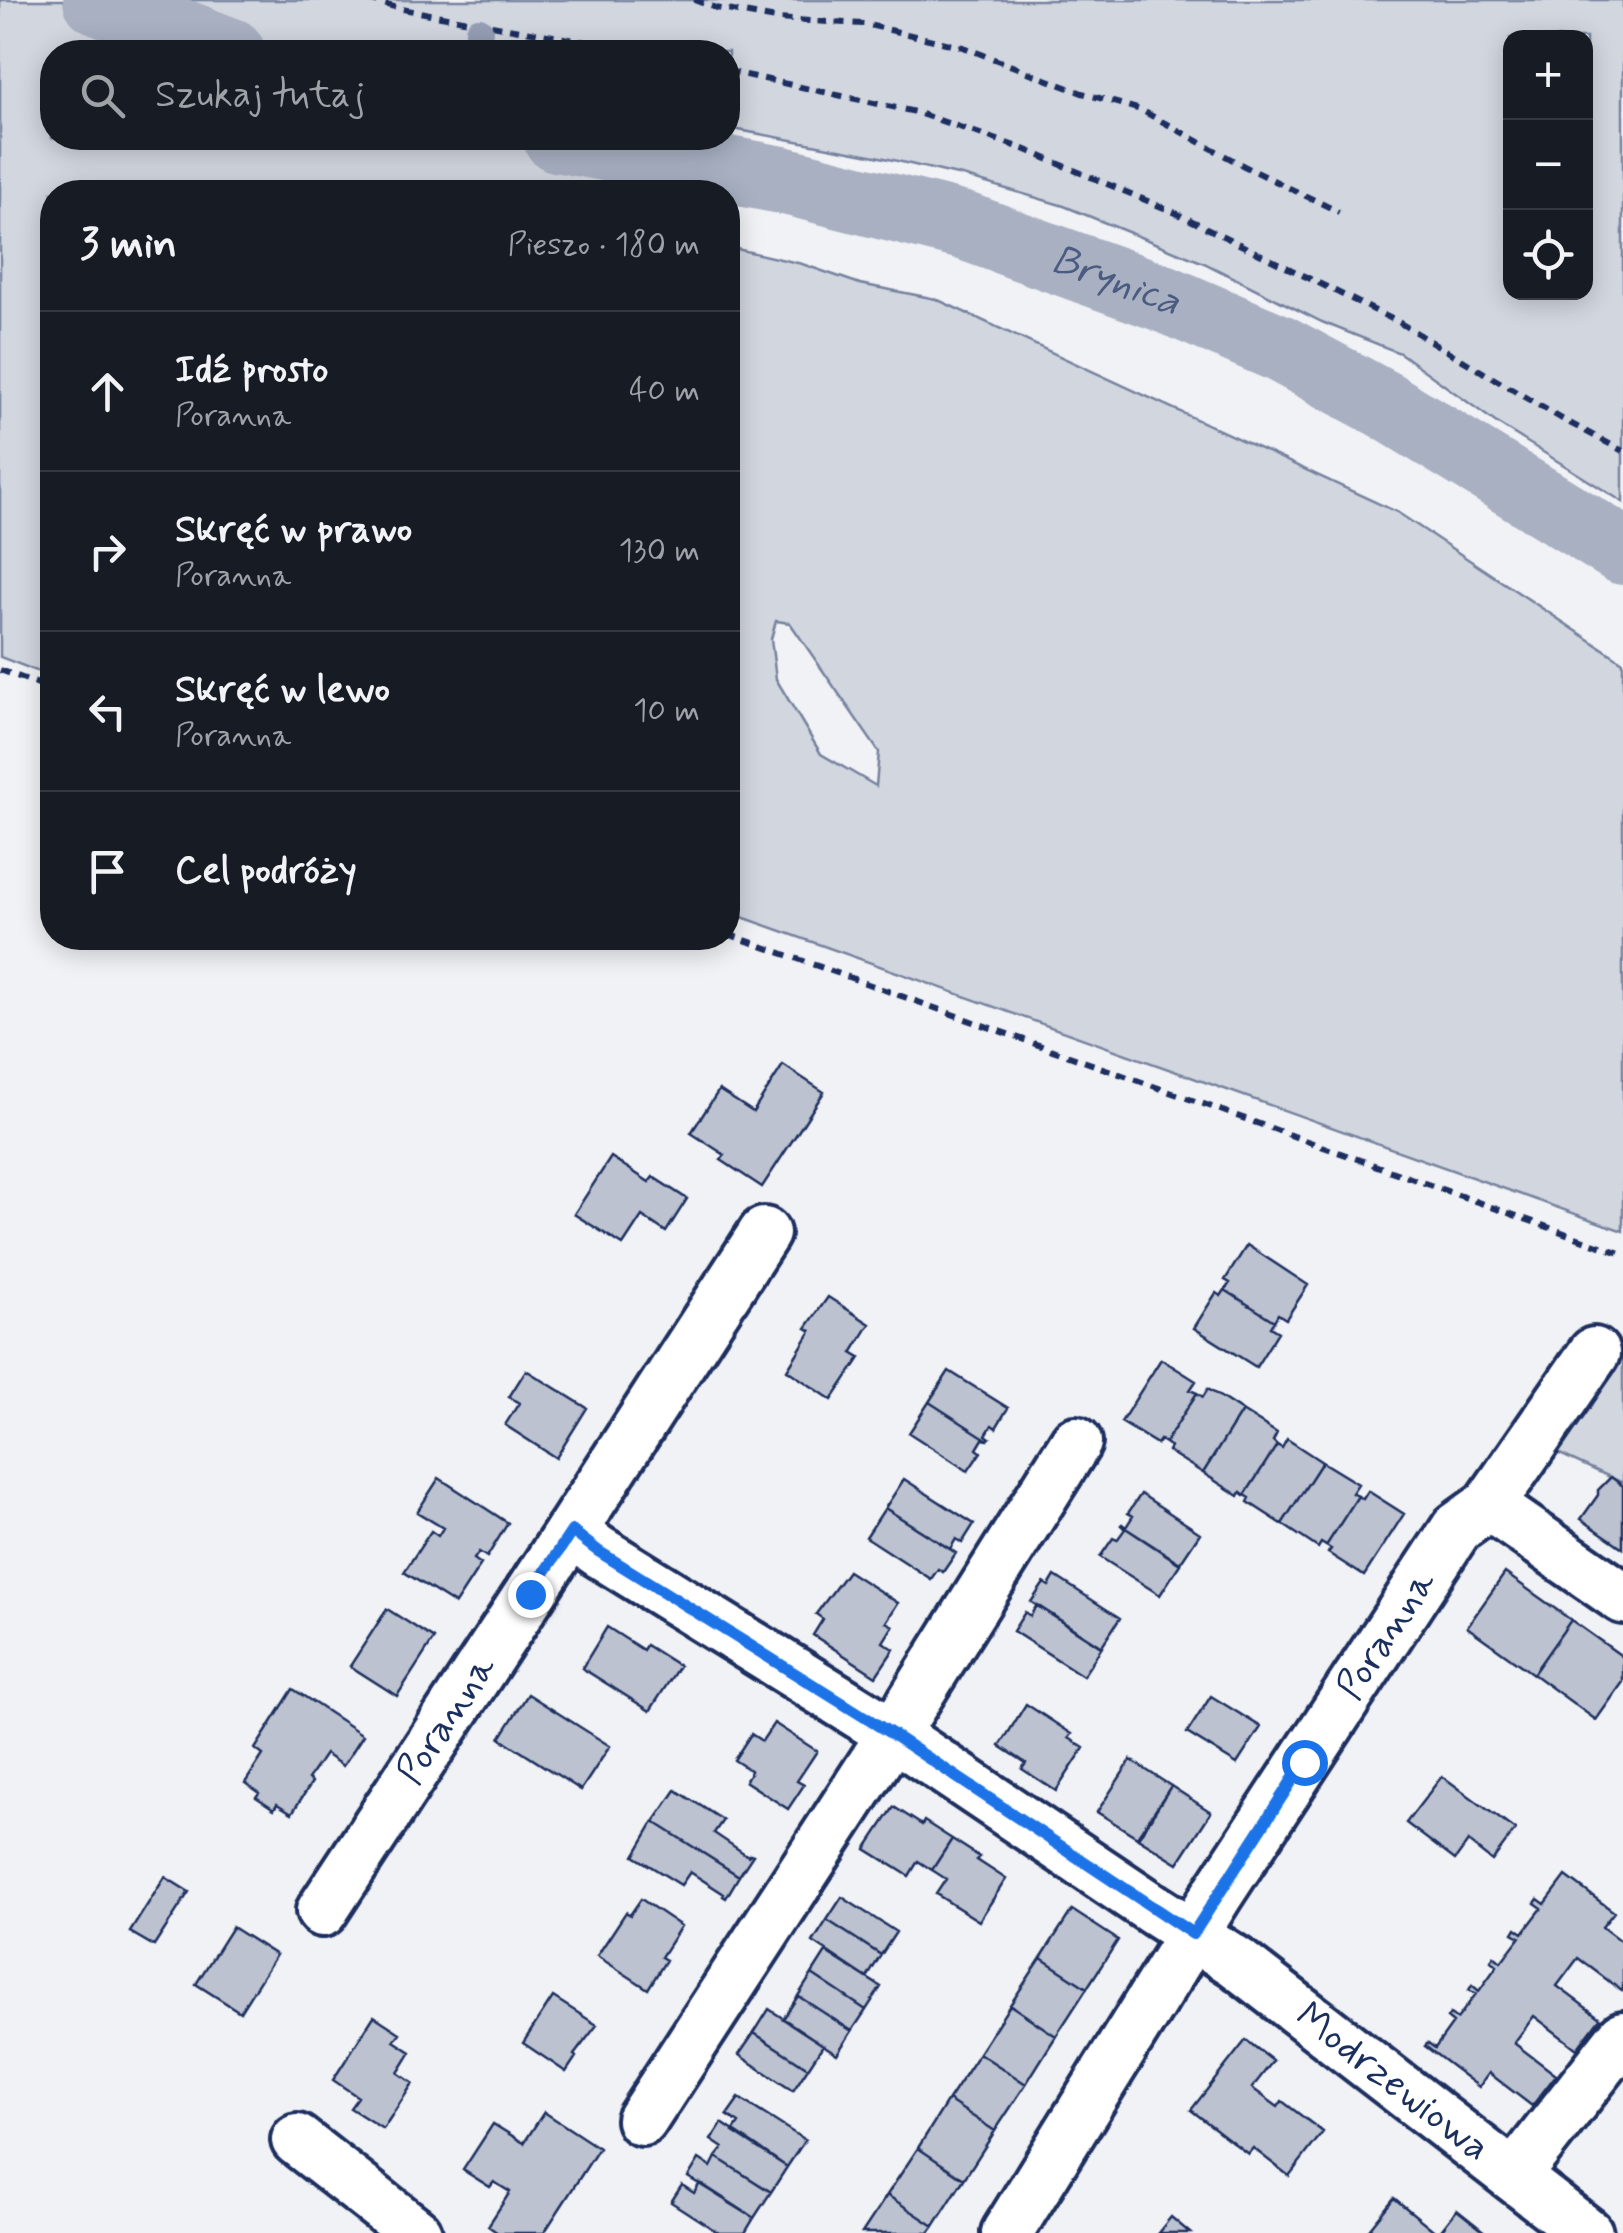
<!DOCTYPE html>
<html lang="pl">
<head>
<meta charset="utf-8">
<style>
	body { margin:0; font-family:Mynerve,sans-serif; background:#20242c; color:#f1f3f6 }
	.controls { position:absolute; right:30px; top:30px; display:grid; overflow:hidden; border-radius:20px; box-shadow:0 5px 25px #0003 }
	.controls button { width:90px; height:90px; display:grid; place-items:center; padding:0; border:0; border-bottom:2px solid #363941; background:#171b24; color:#f1f3f6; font:50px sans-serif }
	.stop { position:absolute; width:30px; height:30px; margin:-22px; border:8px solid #1a73e8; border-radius:50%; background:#fff }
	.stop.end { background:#1a73e8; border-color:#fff; box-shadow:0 2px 10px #0008 }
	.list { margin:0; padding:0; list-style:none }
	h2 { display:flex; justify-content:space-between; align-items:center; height:130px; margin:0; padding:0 40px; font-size:42px }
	h2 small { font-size:32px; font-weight:400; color:#9ea1a6 }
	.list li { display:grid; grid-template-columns:65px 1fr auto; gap:30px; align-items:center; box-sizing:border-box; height:160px; padding:0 40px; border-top:2px solid #363941 }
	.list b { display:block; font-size:38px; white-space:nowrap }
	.list p { margin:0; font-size:32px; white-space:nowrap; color:#9ea1a6 }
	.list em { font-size:32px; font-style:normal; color:#9ea1a6 }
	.icon { flex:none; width:55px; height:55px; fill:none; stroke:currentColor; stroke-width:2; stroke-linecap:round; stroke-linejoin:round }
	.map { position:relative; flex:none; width:1623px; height:2233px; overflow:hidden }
	.search { position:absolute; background:#171b24; box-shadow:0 5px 25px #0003; left:40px; top:40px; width:700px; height:110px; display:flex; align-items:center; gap:25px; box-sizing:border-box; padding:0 35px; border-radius:40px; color:#9ea1a6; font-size:38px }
	.panel { position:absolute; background:#171b24; box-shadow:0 5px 25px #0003; left:40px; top:180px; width:700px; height:770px; border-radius:40px }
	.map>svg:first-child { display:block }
</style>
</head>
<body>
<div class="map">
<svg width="1623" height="2233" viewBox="0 0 1623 2233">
	<rect width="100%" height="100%" fill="#f1f2f5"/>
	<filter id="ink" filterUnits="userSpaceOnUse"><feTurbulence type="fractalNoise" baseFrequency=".01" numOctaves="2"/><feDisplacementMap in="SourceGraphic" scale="20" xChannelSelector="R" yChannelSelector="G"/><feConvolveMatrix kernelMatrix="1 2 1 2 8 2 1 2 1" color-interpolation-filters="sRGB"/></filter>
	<g filter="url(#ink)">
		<!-- green -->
		<path fill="#d2d6df" stroke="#76829e" stroke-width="2.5" fill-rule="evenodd" d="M 0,0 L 1623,0 L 1623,502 L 1498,424 L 1400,353 L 1322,322 L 1204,263 L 1064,206 L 966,177 L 876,156 L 728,128 L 728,52 L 52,52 L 52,138 L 622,138 L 637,192 L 52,192 L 52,677 L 0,657 ZM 1510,38 L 1586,38 L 1586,292 L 1510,292 Z
			M 728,247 L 802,264 L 860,284 L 936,299 L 1397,512 L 1623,662 L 1623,1231 L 728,912 ZM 776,621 L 790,623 L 879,752 L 876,786 L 821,754 L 776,679 L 771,639 Z
			M 1623,1345 L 1623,1483 L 1551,1450 Z"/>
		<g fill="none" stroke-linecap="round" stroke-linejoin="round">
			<!-- river -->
			<g stroke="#a8b0c2" stroke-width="68">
				<path d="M 97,0 L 231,52"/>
				<path id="s1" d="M 557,138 L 782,180 L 964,226 L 1163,298 L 1279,348 L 1385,405 L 1623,551"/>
			</g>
		</g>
		<!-- building -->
		<path fill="#bcc2d0" stroke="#1b2f5e" stroke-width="2.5" d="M 783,1065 L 824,1092 L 762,1187 L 721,1160 L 725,1155 L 691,1133 L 719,1090 L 753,1112 Z
			M 611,1157 L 649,1182 L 653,1177 L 687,1199 L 666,1232 L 642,1216 L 623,1245 L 574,1214 Z
			M 1247,1245 L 1308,1285 L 1286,1319 L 1278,1314 L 1274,1321 L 1225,1290 L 1230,1283 L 1225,1280 Z
			M 1225,1290 L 1274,1321 L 1270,1327 L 1278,1332 L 1256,1367 L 1194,1328 L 1216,1293 L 1221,1296 Z
			M 828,1297 L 870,1324 L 852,1353 L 860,1358 L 832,1400 L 787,1370 L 811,1331 L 806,1328 Z
			M 1161,1359 L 1196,1381 L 1190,1390 L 1197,1393 L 1165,1443 L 1160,1440 L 1157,1444 L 1121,1422 Z
			M 526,1370 L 587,1408 L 556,1458 L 505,1425 L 519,1403 L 509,1397 Z
			M 949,1371 L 1008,1408 L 996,1428 L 992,1425 L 986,1435 L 990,1438 L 988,1440 L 929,1402 Z
			M 1208,1389 L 1242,1411 L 1203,1473 L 1168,1451 L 1170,1447 L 1165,1443 L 1197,1393 L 1203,1397 Z
			M 929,1402 L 988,1440 L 983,1439 L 977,1449 L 981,1452 L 968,1471 L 909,1433 Z
			M 1242,1411 L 1277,1433 L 1273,1441 L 1277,1445 L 1245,1495 L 1241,1492 L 1239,1496 L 1203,1473 Z
			M 1287,1439 L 1322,1462 L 1282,1524 L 1248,1502 L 1250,1498 L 1245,1495 L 1277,1445 L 1282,1448 Z
			M 1322,1462 L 1358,1484 L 1352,1493 L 1358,1496 L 1326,1546 L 1321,1543 L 1318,1548 L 1282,1524 Z
			M 1611,1477 L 1623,1486 L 1623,1548 L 1581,1519 L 1598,1495 L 1598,1490 Z
			M 439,1478 L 508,1523 L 487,1557 L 479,1552 L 474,1559 L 481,1564 L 455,1604 L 404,1572 L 431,1531 L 438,1536 L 443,1528 L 417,1512 Z
			M 904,1479 L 974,1524 L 962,1543 L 956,1539 L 950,1549 L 885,1508 Z
			M 1368,1491 L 1404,1514 L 1364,1576 L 1328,1553 L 1331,1549 L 1326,1546 L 1358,1496 L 1363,1499 Z
			M 1141,1494 L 1200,1533 L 1180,1563 L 1121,1525 L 1122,1524 L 1126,1527 L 1133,1516 L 1128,1513 Z
			M 885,1508 L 956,1553 L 943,1572 L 938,1569 L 931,1579 L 866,1537 Z
			M 1121,1525 L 1180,1564 L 1160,1595 L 1100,1557 L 1113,1538 L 1117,1540 L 1125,1529 Z
			M 848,1571 L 898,1603 L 886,1622 L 893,1626 L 883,1642 L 894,1649 L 876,1676 L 813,1635 L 823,1619 L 816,1614 Z
			M 1505,1573 L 1571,1620 L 1533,1674 L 1467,1627 Z
			M 1055,1576 L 1120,1618 L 1101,1647 L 1031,1602 L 1044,1583 L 1049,1586 Z
			M 1037,1605 L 1102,1647 L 1083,1676 L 1013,1631 L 1025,1612 L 1030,1616 Z
			M 387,1609 L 434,1639 L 397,1696 L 350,1666 Z
			M 1571,1620 L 1623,1657 L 1623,1682 L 1596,1720 L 1533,1674 Z
			M 607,1627 L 643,1650 L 646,1645 L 679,1666 L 650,1711 L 582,1668 Z
			M 293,1689 L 363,1735 L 343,1766 L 325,1754 L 308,1779 L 312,1782 L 292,1813 L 277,1804 L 274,1809 L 256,1797 L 259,1793 L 245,1783 L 263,1755 L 255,1749 Z
			M 528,1694 L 610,1746 L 581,1790 L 500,1738 Z
			M 1211,1696 L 1261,1727 L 1237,1764 L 1187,1733 Z
			M 1026,1704 L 1072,1734 L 1069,1738 L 1084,1748 L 1056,1791 L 1022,1769 L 1026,1763 L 1000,1746 Z
			M 774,1723 L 817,1751 L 797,1781 L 804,1785 L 788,1809 L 745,1781 L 751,1771 L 734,1760 L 751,1734 L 762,1741 Z
			M 1131,1760 L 1171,1786 L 1137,1837 L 1097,1812 Z
			M 1442,1776 L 1515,1830 L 1492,1861 L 1468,1842 L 1455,1860 L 1406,1823 Z
			M 1171,1786 L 1211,1812 L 1178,1863 L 1138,1838 Z
			M 676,1790 L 723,1820 L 714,1833 L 748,1856 L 750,1854 L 753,1855 L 739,1876 L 654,1822 Z
			M 894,1807 L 922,1825 L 924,1821 L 952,1839 L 932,1870 L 918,1861 L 909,1876 L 866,1849 Z
			M 654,1822 L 739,1876 L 726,1898 L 723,1896 L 724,1894 L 690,1872 L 681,1885 L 634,1856 Z
			M 952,1839 L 980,1857 L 977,1860 L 1006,1879 L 979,1921 L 936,1894 L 946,1879 L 932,1870 Z
			M 1566,1876 L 1614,1912 L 1602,1927 L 1623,1943 L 1623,1989 L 1622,1991 L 1578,1958 L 1557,1986 L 1600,2018 L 1577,2049 L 1534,2016 L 1514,2043 L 1556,2075 L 1532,2106 L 1489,2073 L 1479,2087 L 1425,2046 L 1428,2043 L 1435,2048 L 1453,2023 L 1447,2018 L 1450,2014 L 1457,2019 L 1476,1994 L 1469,1990 L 1472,1985 L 1479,1991 L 1497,1966 L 1491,1961 L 1494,1956 L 1501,1962 L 1520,1937 L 1513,1933 L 1516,1928 L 1523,1933 L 1542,1908 L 1535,1903 L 1538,1899 L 1545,1904 Z
			M 165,1877 L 189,1892 L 154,1946 L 130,1932 Z
			M 842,1897 L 896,1932 L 881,1955 L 827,1920 Z
			M 641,1899 L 681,1926 L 661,1957 L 666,1960 L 648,1989 L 597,1956 L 626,1912 L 630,1915 Z
			M 1072,1910 L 1118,1940 L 1087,1988 L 1041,1958 Z
			M 827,1920 L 881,1955 L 867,1978 L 813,1942 Z
			M 232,1927 L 276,1955 L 240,2012 L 196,1984 Z
			M 826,1952 L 881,1987 L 866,2010 L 812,1974 Z
			M 1041,1958 L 1087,1988 L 1056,2036 L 1010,2005 Z
			M 812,1974 L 866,2010 L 852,2031 L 798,1996 Z
			M 798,1996 L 852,2031 L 837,2054 L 783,2019 Z
			M 553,1997 L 597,2025 L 574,2055 L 576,2057 L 566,2072 L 523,2043 Z
			M 1010,2005 L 1056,2036 L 1026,2084 L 979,2053 Z
			M 769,2009 L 823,2045 L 808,2068 L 754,2033 Z
			M 374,2016 L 400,2033 L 394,2041 L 411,2052 L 398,2073 L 413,2083 L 383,2129 L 350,2108 L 358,2097 L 333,2080 Z
			M 754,2033 L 808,2068 L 793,2091 L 739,2055 Z
			M 1246,2040 L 1273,2061 L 1252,2088 L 1278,2107 L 1282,2101 L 1323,2132 L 1289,2176 L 1253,2148 L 1248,2154 L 1191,2110 Z
			M 979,2053 L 1026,2084 L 995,2131 L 948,2100 Z
			M 739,2098 L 805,2140 L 787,2167 L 733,2132 L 739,2123 L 727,2115 Z
			M 948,2100 L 995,2131 L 964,2179 L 918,2148 Z
			M 544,2112 L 599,2148 L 544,2233 L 498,2233 L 488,2226 L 510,2192 L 494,2182 L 490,2187 L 463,2170 L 493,2124 L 524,2143 Z
			M 722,2123 L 787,2167 L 771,2192 L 716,2157 L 723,2148 L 711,2140 Z
			M 918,2148 L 964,2179 L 934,2226 L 887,2195 Z
			M 716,2157 L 771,2192 L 754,2218 L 688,2177 L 699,2159 L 711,2167 Z
			M 700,2183 L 754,2218 L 745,2233 L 719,2233 L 671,2202 L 682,2185 L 694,2193 Z
			M 887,2195 L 934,2226 L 929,2233 L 862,2233 Z
			M 1394,2198 L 1437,2233 L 1366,2233 Z
			M 1457,2210 L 1486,2233 L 1439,2233 Z
			M 1171,2217 L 1190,2233 L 1158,2233 Z"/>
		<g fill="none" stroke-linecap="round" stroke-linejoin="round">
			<defs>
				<g id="minor">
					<path id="s2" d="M 764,1233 L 571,1531 L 598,1551 L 893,1734 L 1156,1911 L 1236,1962 L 1587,2233"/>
					<path d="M 1489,1505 L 1623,1598"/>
					<path id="s3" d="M 322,1911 L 571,1531"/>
					<path d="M 642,2120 L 893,1734 L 1076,1442"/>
					<path d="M 297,2140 L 416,2233"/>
					<path d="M 1514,2176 L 1623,2037"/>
					<path id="s4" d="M 1007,2233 L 1217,1895 L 1457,1528 L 1489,1505 L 1594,1353"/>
				</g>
			</defs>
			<!-- minor casing -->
			<use href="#minor" stroke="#1b2f5e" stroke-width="58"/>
			<!-- path -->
			<path stroke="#1b2f5e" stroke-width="6" stroke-dasharray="10 8" stroke-linecap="butt" d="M 368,0 L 402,9 L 642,52
				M 694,0 L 716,8 L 776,19 L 864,24 L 963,47 L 1082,93 L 1141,110 L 1244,166 L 1339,212
				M 728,71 L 915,112 L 1024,149 L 1176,213 L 1400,323 L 1562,419 L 1623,451
				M 0,670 L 52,689
				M 728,934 L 1623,1254"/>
			<!-- minor -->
			<use href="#minor" stroke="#fff" stroke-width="50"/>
		</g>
		<!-- trees -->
		<circle fill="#959eb4" cx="479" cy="31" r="14"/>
	</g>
	<g fill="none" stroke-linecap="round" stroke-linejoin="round" filter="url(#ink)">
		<!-- route -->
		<path stroke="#1a73e8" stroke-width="12" d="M 530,1594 L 572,1531 L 598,1551 L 892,1734 L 1193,1934 L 1304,1762"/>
	</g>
	<g text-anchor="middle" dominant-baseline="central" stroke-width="8" stroke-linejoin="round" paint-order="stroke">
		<!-- street labels -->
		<g font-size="40" fill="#1b2f5e" stroke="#fff">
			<text stroke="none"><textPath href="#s4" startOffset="708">Poranna</textPath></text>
			<text stroke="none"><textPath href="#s3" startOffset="228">Poranna</textPath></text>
			<text stroke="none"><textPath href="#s2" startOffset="1345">Modrzewiowa</textPath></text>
		</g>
		<!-- water labels -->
		<g font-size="42" font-style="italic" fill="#4c5c81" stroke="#fff">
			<text stroke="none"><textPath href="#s1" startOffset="578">Brynica</textPath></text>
		</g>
	</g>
</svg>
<div class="controls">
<button>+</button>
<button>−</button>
<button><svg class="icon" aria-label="locate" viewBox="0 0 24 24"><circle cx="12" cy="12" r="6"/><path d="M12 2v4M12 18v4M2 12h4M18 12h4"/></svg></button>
</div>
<div class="stop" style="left:1304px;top:1762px"></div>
<div class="stop end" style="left:530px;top:1594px"></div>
<div class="search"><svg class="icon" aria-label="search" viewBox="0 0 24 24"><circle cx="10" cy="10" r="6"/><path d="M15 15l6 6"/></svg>Szukaj tutaj</div>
<section class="panel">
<h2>3 min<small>Pieszo · 180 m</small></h2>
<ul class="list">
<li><svg class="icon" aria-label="ahead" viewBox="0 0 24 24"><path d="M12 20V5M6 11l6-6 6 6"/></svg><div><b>Idź prosto</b><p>Poranna</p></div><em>40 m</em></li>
<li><svg class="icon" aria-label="right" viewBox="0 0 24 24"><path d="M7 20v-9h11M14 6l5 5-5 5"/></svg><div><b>Skręć w prawo</b><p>Poranna</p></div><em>130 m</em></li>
<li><svg class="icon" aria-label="left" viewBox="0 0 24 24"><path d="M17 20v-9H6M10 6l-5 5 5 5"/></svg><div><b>Skręć w lewo</b><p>Poranna</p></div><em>10 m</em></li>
<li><svg class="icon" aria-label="arrive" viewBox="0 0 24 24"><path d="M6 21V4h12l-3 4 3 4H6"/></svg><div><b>Cel podróży</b></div></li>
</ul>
</section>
</div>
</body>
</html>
